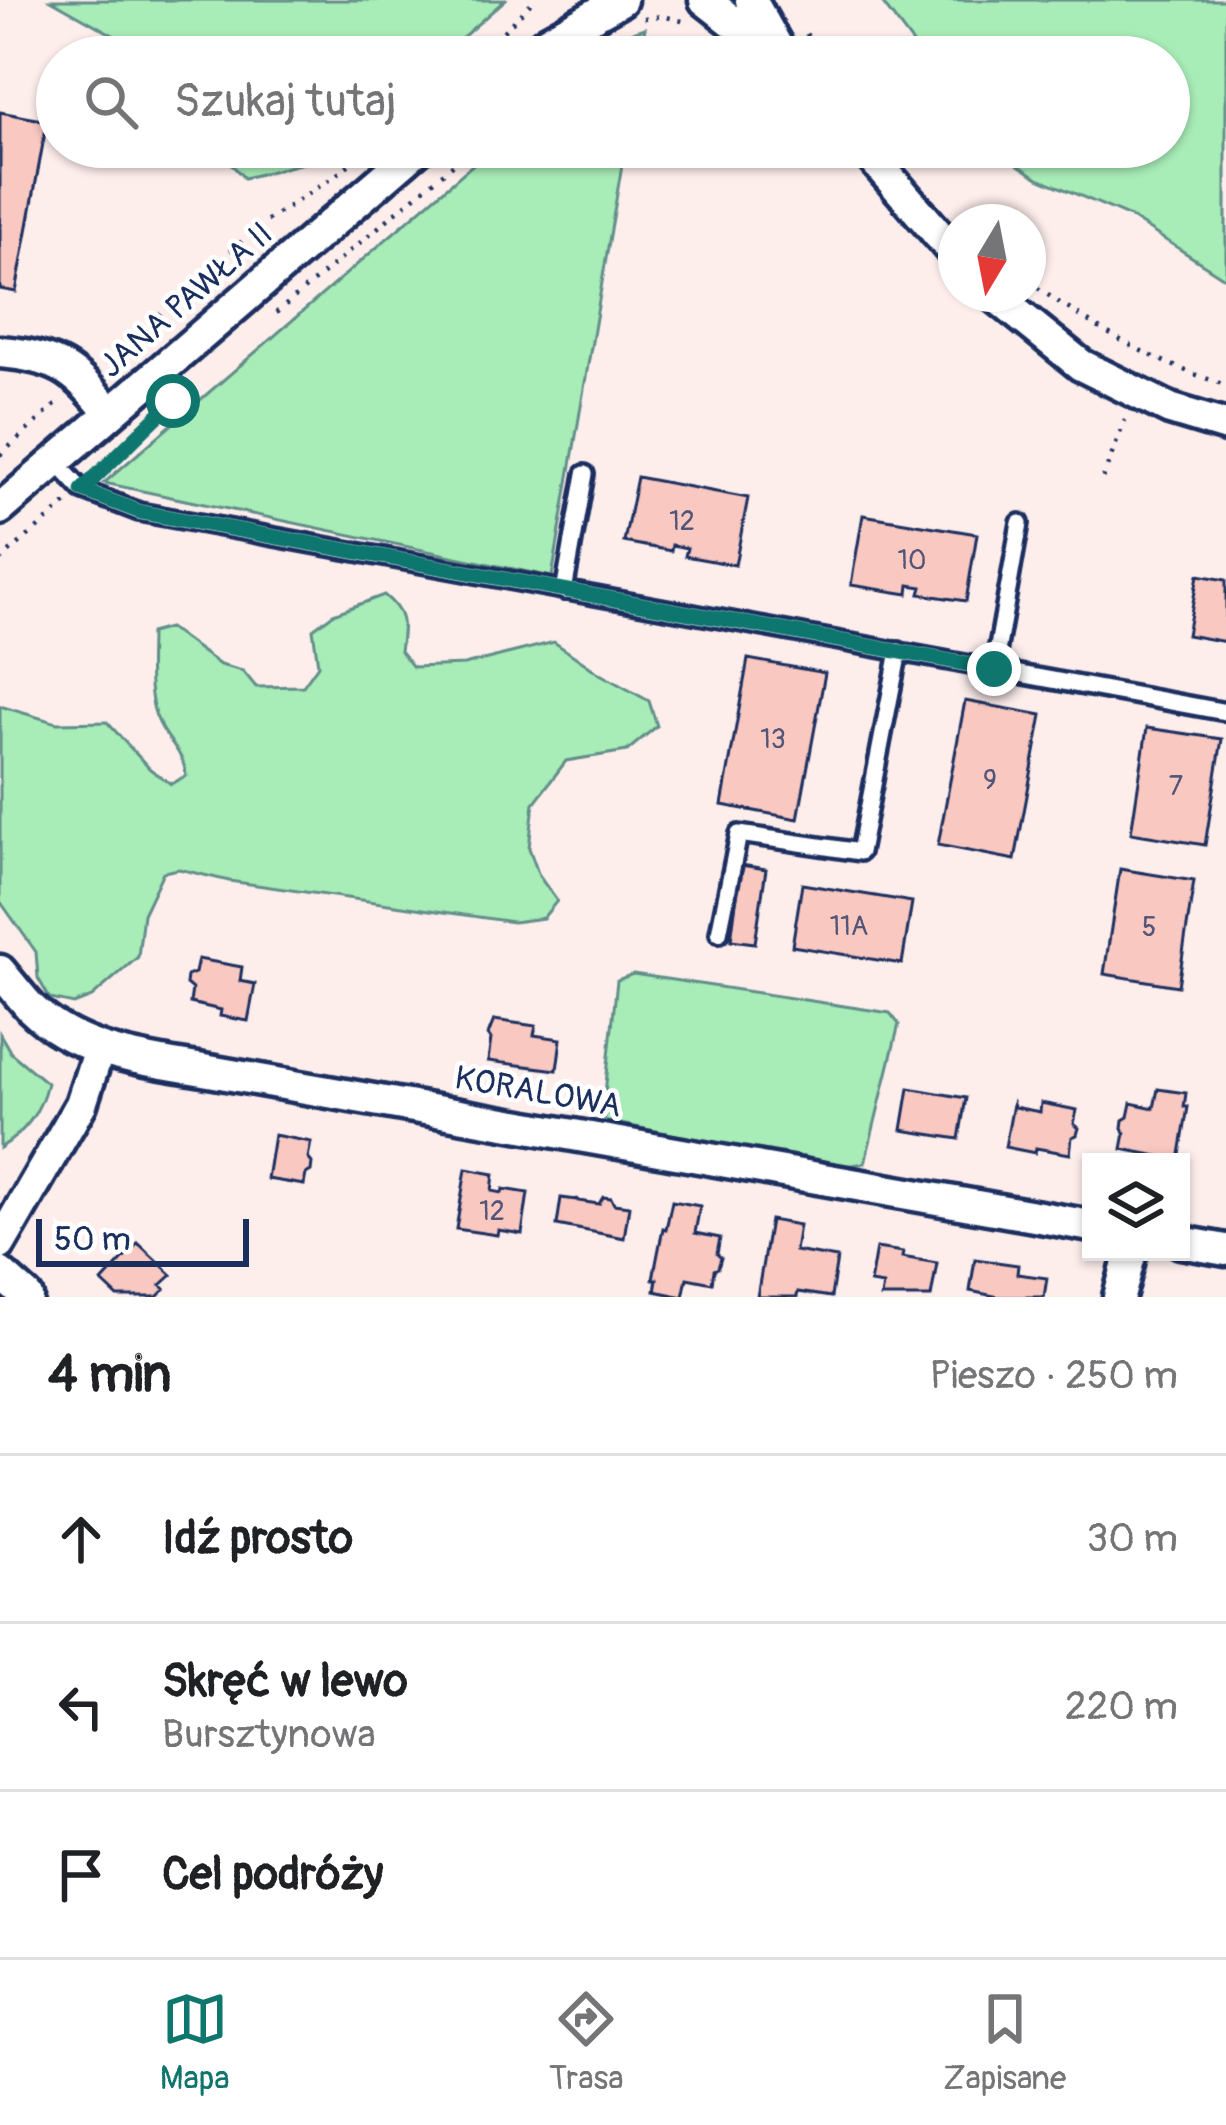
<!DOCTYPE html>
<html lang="pl">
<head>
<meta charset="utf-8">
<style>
	body { margin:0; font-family:Pangolin,sans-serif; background:#f2f2f2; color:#202124 }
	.controls { position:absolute; right:36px; bottom:36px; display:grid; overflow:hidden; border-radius:0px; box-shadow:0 3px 9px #0004 }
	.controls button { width:108px; height:108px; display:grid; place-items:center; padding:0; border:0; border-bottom:3px solid #e0e0e0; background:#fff; color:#202124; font:60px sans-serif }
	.compass { position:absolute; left:938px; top:204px; width:108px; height:108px; border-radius:50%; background:#fff; box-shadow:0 3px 9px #0004; rotate:190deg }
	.scale { position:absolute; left:36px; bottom:30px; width:213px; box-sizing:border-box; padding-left:12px; border:6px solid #1b2f5e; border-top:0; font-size:33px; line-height:42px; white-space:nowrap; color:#1b2f5e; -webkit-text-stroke:9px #fff; paint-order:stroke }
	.stop { position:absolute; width:36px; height:36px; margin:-27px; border:9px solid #0f766e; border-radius:50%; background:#fff }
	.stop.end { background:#0f766e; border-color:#fff; box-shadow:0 3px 12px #0008 }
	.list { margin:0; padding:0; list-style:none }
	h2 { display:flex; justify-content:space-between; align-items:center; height:156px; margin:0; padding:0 48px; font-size:51px }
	h2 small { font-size:39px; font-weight:400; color:#757577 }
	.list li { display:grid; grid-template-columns:78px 1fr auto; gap:36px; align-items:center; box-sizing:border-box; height:168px; padding:0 48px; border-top:3px solid #e0e0e0 }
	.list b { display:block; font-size:45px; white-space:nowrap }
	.list p { margin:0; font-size:39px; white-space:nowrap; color:#757577 }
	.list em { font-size:39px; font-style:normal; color:#757577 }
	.icon { flex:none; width:66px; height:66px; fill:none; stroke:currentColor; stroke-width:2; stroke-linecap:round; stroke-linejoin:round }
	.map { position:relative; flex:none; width:1226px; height:1297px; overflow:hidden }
	.search { position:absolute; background:#fff; box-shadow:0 3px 9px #0004; left:36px; right:36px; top:36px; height:132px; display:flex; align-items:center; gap:30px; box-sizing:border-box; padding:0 42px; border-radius:66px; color:#757577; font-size:45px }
	.sheet { height:660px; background:#fff }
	nav { display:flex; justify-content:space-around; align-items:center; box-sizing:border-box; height:168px; border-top:3px solid #e0e0e0; background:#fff; font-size:33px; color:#757577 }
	nav a { display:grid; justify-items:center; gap:6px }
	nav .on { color:#0f766e }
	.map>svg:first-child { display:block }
</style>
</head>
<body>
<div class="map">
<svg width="1226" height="1297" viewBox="0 0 1226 1297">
	<rect width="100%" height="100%" fill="#fdeeec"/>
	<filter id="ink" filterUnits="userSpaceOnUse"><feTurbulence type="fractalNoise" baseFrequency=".00833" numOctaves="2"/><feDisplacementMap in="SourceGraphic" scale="24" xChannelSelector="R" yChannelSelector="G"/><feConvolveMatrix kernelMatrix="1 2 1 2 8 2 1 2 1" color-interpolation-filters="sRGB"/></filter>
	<g filter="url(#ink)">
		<!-- green -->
		<path fill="#a8ecb7" stroke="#628e8a" stroke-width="3" d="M 51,0 L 505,0 L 440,57 L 136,57 L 120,39 Z
			M 880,0 L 1226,0 L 1226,279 L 1128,216 L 1038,178 L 991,147 L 1169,147 L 1169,57 L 923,57 Z
			M 645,28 L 640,57 L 597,57 L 623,35 Z
			M 216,147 L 337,147 L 324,158 L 244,178 Z
			M 493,147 L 625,147 L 552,577 L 104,483 Z
			M 384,595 C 406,613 404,624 400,651 L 413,667 L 464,665 L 554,642 L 600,674 L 649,701 L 657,726 L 627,751 L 566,761 L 534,803 L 529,848 L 539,876 L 557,901 L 543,918 L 513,922 L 229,881 L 179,869 L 163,872 L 143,914 L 138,957 L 92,997 L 74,1004 L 50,999 L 38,978 L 36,952 L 0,901 L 0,706 L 57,723 L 107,722 L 150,769 L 171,784 L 186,776 C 184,753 169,743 159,723 C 146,698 150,661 150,633 L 169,628 L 220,665 L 243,671 L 256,687 L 303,686 L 318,665 L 313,629 L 333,614 Z
			M 633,974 L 890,1013 L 899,1024 L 865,1163 L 839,1167 L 605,1121 L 604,1103 L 617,980 Z
			M 0,1034 L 11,1053 L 47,1083 C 40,1113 25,1132 0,1148 Z"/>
		<!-- building -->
		<path fill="#f8c8c1" stroke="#1b2f5e" stroke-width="3" d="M 0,112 L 47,121 L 16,292 L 0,289 Z
			M 637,477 L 748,498 L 735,565 L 685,556 L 687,548 L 672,545 L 671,551 L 624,542 Z
			M 863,515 L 977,534 L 966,601 L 920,594 L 922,587 L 909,585 L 908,594 L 851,585 Z
			M 1198,575 L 1226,580 L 1226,642 L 1187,635 Z
			M 748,659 L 825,673 L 798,819 L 722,805 Z
			M 965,701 L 1042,715 L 1015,860 L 938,845 Z
			M 1147,728 L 1222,739 L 1205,845 L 1131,833 Z
			M 741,865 L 766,869 L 755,943 L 731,940 Z
			M 1120,869 L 1194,881 L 1178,986 L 1104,974 Z
			M 802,884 L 912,902 L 902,964 L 792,946 Z
			M 198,959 L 242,967 L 240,981 L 255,984 L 248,1021 L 220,1016 L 221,1010 L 190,1003 L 192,989 L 186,984 L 187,976 L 195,973 Z
			M 494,1020 L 536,1026 L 534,1035 L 561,1039 L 557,1070 L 488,1061 L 491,1039 L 488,1035 Z
			M 909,1088 L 966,1098 L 959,1139 L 902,1130 Z
			M 1158,1089 L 1186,1093 L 1184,1107 L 1188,1107 L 1179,1160 L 1122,1149 L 1125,1133 L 1122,1128 L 1123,1120 L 1128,1117 L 1131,1103 L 1154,1108 Z
			M 1041,1103 L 1077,1110 L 1074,1124 L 1079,1128 L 1077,1135 L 1072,1137 L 1070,1154 L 1036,1148 L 1035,1153 L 1005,1147 L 1013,1104 L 1014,1107 L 1040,1112 Z
			M 274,1135 L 311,1142 L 308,1158 L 312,1163 L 311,1171 L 306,1174 L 304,1185 L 267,1179 Z
			M 1146,1154 L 1175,1159 L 1174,1162 L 1145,1162 Z
			M 466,1169 L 494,1174 L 492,1191 L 502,1193 L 503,1189 L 528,1193 L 522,1234 L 498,1230 L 497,1235 L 456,1229 Z
			M 603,1197 L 611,1198 L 614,1204 L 629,1206 L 624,1238 L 557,1225 L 561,1198 L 577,1200 L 577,1198 L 578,1201 L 599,1204 Z
			M 672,1201 L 700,1206 L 695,1233 L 720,1238 L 717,1254 L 721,1258 L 718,1268 L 714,1270 L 712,1283 L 687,1278 L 683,1297 L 655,1291 L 657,1279 L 653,1279 L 663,1228 L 666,1229 Z
			M 770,1220 L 799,1225 L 795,1251 L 837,1258 L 831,1297 L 798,1292 L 797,1297 L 757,1297 Z
			M 138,1243 L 172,1275 L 161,1285 L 165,1289 L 157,1297 L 118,1297 L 102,1282 Z
			M 876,1248 L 903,1252 L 902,1257 L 937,1263 L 931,1297 L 881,1297 L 883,1285 L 870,1283 Z
			M 975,1259 L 1018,1265 L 1017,1274 L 1047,1278 L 1044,1297 L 999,1297 L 970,1291 Z"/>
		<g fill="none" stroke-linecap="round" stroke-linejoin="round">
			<defs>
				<path id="lane" d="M 55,461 L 82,490 L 139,512 L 1226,712
					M 564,591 L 585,474
					M 994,669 L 1020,523
					M 719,933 L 739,834 L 860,852 L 899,651"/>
				<path id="street" d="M 705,0 L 778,57
					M 751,0 L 780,52
					M 528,57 L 548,41 L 621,0
					M 863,147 L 956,255
					M 993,294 L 1081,365 L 1170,409 L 1226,426
					M 0,352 C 58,357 74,369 110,413
					M 0,509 L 420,147
					M 0,971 C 10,983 20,996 31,1008 C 78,1054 147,1060 209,1071 L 1091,1226
					M 1181,1242 L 1226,1250
					M 0,1244 L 81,1104 L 99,1049
					M 0,1273 L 27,1297
					M 1119,1297 L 1131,1252"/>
			</defs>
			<!-- lane casing -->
			<use href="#lane" stroke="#1b2f5e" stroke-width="24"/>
			<!-- street casing -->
			<use href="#street" stroke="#1b2f5e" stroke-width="39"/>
			<!-- path -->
			<path stroke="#1b2f5e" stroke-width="4.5" stroke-dasharray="3 9" stroke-linecap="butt" d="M 644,18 L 663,16 L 686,22
				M 806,34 L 826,57
				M 478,57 L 534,0
				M 1028,281 C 1091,326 1152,362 1226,385
				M 276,313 L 474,147
				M 105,363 L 260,225 L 334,177 L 370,147
				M 0,455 L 60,401
				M 98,474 L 163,411
				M 1103,478 L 1125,420
				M 0,560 L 68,502"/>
			<!-- lane -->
			<use href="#lane" stroke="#fff" stroke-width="15"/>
			<!-- street -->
			<use href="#street" stroke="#fff" stroke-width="30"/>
		</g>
	</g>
	<g fill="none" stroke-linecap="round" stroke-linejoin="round" filter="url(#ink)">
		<!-- route -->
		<path stroke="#0f766e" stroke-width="15" d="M 173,401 L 82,490 L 140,512 L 994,669"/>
	</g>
	<g text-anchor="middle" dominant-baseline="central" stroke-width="9" stroke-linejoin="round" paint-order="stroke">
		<!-- number labels -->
		<g font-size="27" fill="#525577">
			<text x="682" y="521">12</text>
			<text x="912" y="560">10</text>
			<text x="773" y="739">13</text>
			<text x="990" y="780">9</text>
			<text x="1176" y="786">7</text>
			<text x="849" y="926">11A</text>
			<text x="1149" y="927">5</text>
			<text x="492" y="1211">12</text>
		</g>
		<!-- street labels -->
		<g font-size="33" fill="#1b2f5e" stroke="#fff">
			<text transform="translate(186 300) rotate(-41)">JANA PAWŁA II</text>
			<text transform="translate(538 1092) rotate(10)">KORALOWA</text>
		</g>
	</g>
</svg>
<div class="controls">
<button><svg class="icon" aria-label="layers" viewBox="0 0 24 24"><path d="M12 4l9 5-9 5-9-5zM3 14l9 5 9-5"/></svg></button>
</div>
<svg class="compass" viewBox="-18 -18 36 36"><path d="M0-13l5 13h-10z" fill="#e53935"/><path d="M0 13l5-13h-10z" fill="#757577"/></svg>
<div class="scale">50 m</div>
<div class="stop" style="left:173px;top:401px"></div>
<div class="stop end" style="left:994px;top:669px"></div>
<div class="search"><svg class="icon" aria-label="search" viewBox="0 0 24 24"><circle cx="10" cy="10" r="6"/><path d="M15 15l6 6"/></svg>Szukaj tutaj</div>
</div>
<section class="sheet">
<h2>4 min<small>Pieszo · 250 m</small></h2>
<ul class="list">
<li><svg class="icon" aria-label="ahead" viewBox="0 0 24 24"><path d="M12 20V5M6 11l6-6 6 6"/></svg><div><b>Idź prosto</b></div><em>30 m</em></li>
<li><svg class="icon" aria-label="left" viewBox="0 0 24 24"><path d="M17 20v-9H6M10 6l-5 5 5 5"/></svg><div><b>Skręć w lewo</b><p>Bursztynowa</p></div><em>220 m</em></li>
<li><svg class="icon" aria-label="arrive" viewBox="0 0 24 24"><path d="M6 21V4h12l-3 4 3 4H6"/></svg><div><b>Cel podróży</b></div></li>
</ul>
</section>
<nav>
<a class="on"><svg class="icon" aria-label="map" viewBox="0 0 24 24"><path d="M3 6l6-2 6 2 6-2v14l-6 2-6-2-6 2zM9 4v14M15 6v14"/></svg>Mapa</a>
<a><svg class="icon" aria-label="directions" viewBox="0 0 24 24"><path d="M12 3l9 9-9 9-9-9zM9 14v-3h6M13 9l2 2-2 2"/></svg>Trasa</a>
<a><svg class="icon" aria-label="saved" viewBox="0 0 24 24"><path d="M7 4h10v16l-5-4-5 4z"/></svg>Zapisane</a>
</nav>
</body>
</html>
